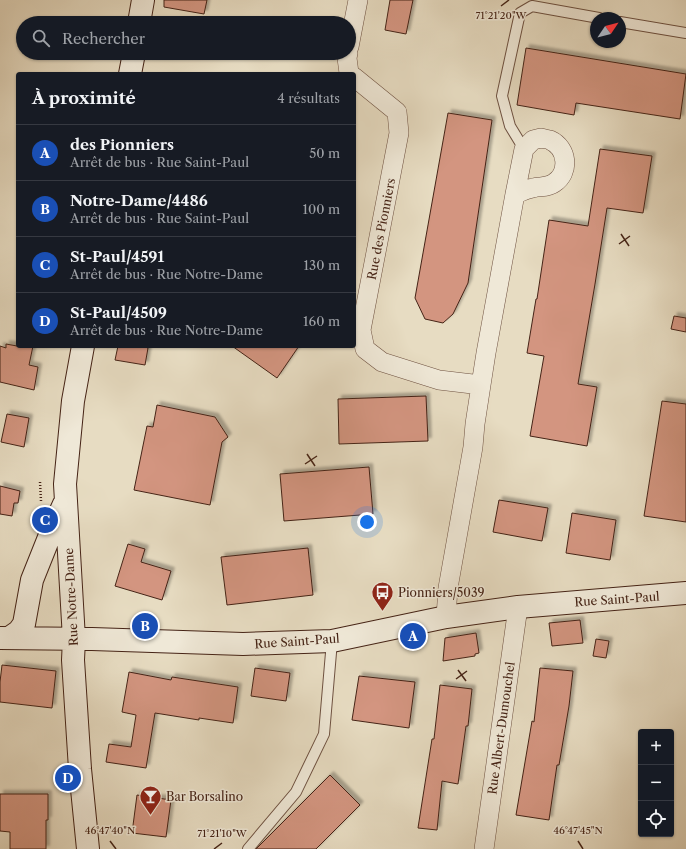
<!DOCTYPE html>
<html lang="fr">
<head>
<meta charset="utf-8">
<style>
	body { margin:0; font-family:"Libre Caslon Text",serif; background:#20242c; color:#f1f3f6 }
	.controls { position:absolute; right:12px; bottom:12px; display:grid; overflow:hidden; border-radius:4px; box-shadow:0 1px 3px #0004 }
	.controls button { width:36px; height:36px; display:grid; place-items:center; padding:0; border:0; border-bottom:1px solid #363941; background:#171b24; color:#f1f3f6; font:20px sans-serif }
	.compass { position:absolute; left:590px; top:12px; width:36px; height:36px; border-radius:50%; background:#171b24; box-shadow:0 1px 3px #0004; rotate:55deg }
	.you { position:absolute; left:367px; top:522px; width:14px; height:14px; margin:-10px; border:3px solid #fff; border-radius:50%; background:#1a73e8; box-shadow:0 0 0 6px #1a73e833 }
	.badge { display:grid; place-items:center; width:26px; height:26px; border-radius:50%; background:#db2777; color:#fff; font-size:13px; font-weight:700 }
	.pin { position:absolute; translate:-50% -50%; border:2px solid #fff; box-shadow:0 1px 4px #0006 }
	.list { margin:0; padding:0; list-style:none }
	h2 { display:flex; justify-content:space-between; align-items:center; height:52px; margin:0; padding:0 16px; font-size:17px }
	h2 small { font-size:13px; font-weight:400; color:#9ea1a6 }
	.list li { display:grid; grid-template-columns:26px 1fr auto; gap:12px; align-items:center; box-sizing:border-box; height:56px; padding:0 16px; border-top:1px solid #363941 }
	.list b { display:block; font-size:15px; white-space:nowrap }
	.list p { margin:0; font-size:13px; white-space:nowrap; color:#9ea1a6 }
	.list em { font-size:13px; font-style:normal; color:#9ea1a6 }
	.icon { flex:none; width:22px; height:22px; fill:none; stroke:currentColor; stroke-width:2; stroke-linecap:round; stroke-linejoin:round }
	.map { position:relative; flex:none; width:686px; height:849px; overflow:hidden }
	.search { position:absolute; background:#171b24; box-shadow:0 1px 3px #0004; left:16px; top:16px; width:340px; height:44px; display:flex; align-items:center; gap:10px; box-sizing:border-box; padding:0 14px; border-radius:22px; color:#9ea1a6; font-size:15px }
	.panel { position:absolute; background:#171b24; box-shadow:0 1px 3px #0004; left:16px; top:72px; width:340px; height:276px; border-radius:4px }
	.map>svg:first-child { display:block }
</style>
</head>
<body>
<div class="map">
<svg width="686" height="849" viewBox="0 0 686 849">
	<defs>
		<filter id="shadow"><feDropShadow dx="3.5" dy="-3.5" stdDeviation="1" flood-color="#0004"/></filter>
	</defs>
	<rect width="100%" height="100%" fill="#e7dcc2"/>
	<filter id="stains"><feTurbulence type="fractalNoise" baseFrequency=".005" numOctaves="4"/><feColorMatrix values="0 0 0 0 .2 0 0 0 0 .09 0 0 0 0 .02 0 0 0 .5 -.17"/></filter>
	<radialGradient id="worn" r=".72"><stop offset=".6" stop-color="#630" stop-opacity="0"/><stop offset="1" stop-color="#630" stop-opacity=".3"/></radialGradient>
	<!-- building -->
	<path fill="#d39580" stroke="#452316" filter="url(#shadow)" d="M 164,0 L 207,0 L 204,14 L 164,7 Z
		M 390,0 L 413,0 L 406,34 L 385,30 Z
		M 526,48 L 686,74 L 680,119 L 576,103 L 574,115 L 517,105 Z
		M 448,113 L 492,120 L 468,283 L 453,314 L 443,323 L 425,319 L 415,298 Z
		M 600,149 L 652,156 L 643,213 L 607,208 L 595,284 L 578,384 L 597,387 L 587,446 L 530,436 L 544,356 L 527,353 L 536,299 L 537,299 L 549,220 L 588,226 Z
		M 674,316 L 686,318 L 686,332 L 671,329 Z
		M 6,344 L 17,346 L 33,346 L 29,365 L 38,367 L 34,390 L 0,382 L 0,346 L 6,348 Z
		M 118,346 L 145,346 L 145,347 L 148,348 L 145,365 L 115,360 Z
		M 232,346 L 299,346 L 277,378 Z
		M 426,396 L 428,441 L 339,444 L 338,399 Z
		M 662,401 L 686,404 L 686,522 L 644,516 Z
		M 157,405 L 215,417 L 228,437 L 222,442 L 210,505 L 134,490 L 147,426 L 153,427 Z
		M 7,414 L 29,418 L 24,447 L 1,442 Z
		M 369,467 L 373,514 L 284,521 L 280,474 Z
		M 0,486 L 20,491 L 18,503 L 14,503 L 12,516 L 0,514 Z
		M 499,500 L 548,508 L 542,541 L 493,532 Z
		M 572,513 L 616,520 L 610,560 L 566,553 Z
		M 128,544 L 145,549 L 141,562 L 171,571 L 162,600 L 115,586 Z
		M 308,548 L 313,595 L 227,605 L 221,557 Z
		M 580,620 L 583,643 L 552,646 L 549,623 Z
		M 476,633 L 479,653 L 475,654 L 475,656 L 443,661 L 445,638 Z
		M 596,639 L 609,641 L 606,658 L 593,656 Z
		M 2,665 L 56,671 L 52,708 L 0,702 L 0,682 Z
		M 255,668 L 290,673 L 286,701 L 251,696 Z
		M 540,668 L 573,671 L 569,706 L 559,765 L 557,765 L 549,820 L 516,815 L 532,721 L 534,722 Z
		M 129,672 L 171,680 L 172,677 L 238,687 L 233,723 L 199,718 L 199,720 L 155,713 L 146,768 L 106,762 L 109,744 L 131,747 L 136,715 L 122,712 Z
		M 359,676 L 415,682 L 409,728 L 352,720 Z
		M 440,685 L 472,689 L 468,726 L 466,726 L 458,784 L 442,781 L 437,830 L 418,828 L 432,739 L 434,739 Z
		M 330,775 L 360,805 L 316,849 L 256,849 Z
		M 0,794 L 48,794 L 48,820 L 46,820 L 46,849 L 10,849 L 10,832 L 0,831 Z
		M 137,795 L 171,800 L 166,837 L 132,833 Z"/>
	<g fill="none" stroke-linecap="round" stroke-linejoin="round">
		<defs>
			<path id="lane" d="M 620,22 L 686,33
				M 524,149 L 510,126 L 502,96 L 520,13 L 532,6 L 599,18
				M 248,849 L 296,792 L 324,734 L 332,641"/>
			<path id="street" d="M 349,47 L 358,0
				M 348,53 L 347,58 L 349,73 L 350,74
				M 354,77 L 397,112 L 399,133 L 361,330 L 365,349 L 382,362 L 439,380 L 481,385 L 475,424 L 473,447 L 448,588 L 446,617
				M 541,138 C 544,139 547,139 550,140 C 568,148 570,173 554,183 C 547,188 540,186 533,188 C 527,189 521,192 515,194 L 524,149 L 533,140 Z
				M 481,385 L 486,353 L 515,194
				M 484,849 L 518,607"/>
			<path id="secondary" d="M 139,23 L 143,0
				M 130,74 L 134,53
				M 83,346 L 73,401 L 65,484 L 74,639 L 73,660 L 80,769 L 88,849
				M 0,638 L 92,639 L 243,644 L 332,641 L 446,617 L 518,607 L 686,593
				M 9,638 L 19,631 L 24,624 L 32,580 L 50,535 L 64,504"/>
		</defs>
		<!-- lane casing -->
		<use href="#lane" stroke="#6e5141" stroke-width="12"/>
		<!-- street casing -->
		<use href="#street" stroke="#6e5141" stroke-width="20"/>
		<!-- secondary casing -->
		<use href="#secondary" stroke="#452316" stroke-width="24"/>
		<!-- path -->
		<path stroke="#452316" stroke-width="2.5" stroke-dasharray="1 2" stroke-linecap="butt" d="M 40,482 L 41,501"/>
		<!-- lane -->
		<use href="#lane" stroke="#efe8d7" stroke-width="10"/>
		<!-- street -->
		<use href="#street" stroke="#efe8d7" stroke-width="19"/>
		<!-- secondary -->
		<use href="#secondary" stroke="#efe8d7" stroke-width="22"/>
	</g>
	<!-- ticks -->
	<path fill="none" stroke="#452316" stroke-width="1.5" d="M 501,6 L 509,0M 621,234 L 629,246M 619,244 L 630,236M 307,454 L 315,466M 305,464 L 317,456M 458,670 L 466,681M 456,679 L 467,671M 110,841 L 116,849M 578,841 L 583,849M 214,849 L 222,843"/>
	<!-- icons -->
	<defs>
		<symbol id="bus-pin" viewBox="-11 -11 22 30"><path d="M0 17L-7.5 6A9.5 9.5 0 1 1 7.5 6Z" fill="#8f2418" stroke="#efe8d7"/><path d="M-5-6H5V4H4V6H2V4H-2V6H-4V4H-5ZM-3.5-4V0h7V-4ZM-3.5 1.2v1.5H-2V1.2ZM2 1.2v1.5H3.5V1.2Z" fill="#fff"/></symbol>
		<symbol id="bar-pin" viewBox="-11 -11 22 30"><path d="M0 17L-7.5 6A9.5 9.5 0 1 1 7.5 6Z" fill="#8f2418" stroke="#efe8d7"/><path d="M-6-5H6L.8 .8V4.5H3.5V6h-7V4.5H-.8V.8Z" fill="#fff"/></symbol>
	</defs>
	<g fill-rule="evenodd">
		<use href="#bus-pin" x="370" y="580" width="25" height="34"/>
		<use href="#bar-pin" x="138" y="784" width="25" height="34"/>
	</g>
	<g text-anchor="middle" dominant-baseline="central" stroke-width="3" stroke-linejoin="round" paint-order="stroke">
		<!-- street labels -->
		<g font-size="12" fill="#452316" stroke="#efe8d7">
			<text transform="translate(381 229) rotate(-79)">Rue des Pionniers</text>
			<text transform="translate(71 597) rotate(-93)">Rue Notre-Dame</text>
			<text transform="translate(617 599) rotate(-4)">Rue Saint-Paul</text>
			<text transform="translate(297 641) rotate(-4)">Rue Saint-Paul</text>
			<text transform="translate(501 728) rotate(-82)">Rue Albert-Dumouchel</text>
		</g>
		<!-- poi labels -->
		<g font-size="12" fill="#452316" stroke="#efe8d7" text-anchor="start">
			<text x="398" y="592">Pionniers/5039</text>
			<text x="166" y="796">Bar Borsalino</text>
		</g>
	</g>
	<g font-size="10" text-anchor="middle" fill="#452316" stroke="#efe8d7" stroke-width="3" stroke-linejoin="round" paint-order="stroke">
		<text x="501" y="19">71°21'20"W</text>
		<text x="110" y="834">46°47'40"N</text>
		<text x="578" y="834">46°47'45"N</text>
		<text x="222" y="837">71°21'10"W</text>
	</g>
	<rect width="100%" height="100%" filter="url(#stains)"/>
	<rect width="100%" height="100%" fill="url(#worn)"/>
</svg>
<div class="controls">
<button>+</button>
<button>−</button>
<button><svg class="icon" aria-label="locate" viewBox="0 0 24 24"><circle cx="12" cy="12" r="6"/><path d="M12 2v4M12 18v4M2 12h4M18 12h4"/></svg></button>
</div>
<svg class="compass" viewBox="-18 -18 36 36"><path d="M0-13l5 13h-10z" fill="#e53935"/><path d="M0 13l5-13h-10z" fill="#9ea1a6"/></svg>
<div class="you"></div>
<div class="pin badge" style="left:413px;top:636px;background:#1a4fb4">A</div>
<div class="pin badge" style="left:145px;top:626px;background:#1a4fb4">B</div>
<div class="pin badge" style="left:45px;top:520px;background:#1a4fb4">C</div>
<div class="pin badge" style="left:68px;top:778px;background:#1a4fb4">D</div>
<div class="search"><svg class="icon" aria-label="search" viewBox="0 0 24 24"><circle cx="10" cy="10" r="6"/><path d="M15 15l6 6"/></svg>Rechercher</div>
<section class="panel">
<h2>À proximité<small>4 résultats</small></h2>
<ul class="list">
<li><span class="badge" style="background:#1a4fb4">A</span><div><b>des Pionniers</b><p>Arrêt de bus · Rue Saint-Paul</p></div><em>50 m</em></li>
<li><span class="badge" style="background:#1a4fb4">B</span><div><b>Notre-Dame/4486</b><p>Arrêt de bus · Rue Saint-Paul</p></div><em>100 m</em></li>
<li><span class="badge" style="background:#1a4fb4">C</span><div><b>St-Paul/4591</b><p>Arrêt de bus · Rue Notre-Dame</p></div><em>130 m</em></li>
<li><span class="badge" style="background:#1a4fb4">D</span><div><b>St-Paul/4509</b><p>Arrêt de bus · Rue Notre-Dame</p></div><em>160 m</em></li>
</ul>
</section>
</div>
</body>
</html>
